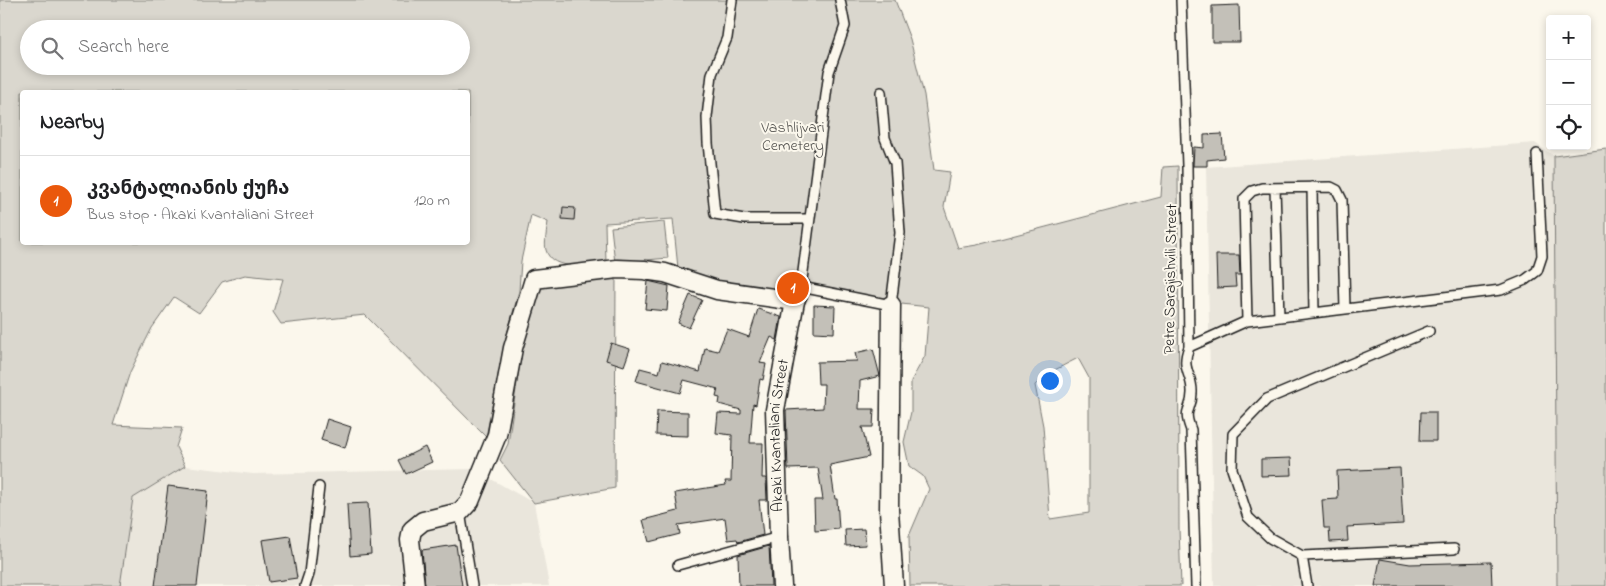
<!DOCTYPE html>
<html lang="en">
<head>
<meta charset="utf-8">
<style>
	body { margin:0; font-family:"Indie Flower","Noto Sans Georgian",sans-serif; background:#f6f6f6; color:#202124 }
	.controls { position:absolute; right:15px; top:15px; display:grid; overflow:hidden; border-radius:5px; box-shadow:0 2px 8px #0003 }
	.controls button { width:45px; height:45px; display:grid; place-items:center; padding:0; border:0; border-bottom:1px solid #e0e0e0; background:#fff; color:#202124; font:25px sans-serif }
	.you { position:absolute; left:1049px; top:380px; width:18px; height:18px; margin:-12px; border:4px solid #fff; border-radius:50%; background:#1a73e8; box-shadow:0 0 0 8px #1a73e833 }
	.badge { display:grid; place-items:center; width:32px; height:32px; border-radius:50%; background:#ea580c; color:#fff; font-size:16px; font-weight:700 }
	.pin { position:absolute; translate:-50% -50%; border:2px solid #fff; box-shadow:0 1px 5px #0006 }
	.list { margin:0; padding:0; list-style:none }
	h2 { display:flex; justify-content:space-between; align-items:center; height:65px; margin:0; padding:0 20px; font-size:21px }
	h2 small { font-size:16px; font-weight:400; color:#757577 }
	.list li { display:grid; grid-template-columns:32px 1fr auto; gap:15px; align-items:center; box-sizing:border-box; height:90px; padding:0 20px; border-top:1px solid #e0e0e0 }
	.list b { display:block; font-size:19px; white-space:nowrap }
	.list p { margin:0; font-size:16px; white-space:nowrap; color:#757577 }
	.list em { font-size:16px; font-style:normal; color:#757577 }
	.icon { flex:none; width:28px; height:28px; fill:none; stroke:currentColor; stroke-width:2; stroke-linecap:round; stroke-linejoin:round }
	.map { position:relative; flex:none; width:1606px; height:586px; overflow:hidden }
	.search { position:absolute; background:#fff; box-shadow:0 2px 8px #0003; left:20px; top:20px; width:450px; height:55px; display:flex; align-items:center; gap:12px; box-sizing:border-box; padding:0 18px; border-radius:28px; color:#757577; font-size:19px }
	.panel { position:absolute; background:#fff; box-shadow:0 2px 8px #0003; left:20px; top:90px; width:450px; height:155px; border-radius:5px }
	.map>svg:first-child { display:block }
</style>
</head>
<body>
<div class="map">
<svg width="1606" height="586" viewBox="0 0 1606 586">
	<rect width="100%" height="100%" fill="#fbf7ec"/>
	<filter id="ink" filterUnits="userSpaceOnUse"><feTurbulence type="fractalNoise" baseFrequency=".02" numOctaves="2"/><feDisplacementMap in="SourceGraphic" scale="10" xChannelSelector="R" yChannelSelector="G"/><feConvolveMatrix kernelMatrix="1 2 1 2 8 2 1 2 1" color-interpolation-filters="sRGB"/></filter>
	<g filter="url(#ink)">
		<!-- built -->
		<path fill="#eae6dc" d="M 1535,143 L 1554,156 L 1557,586 L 1214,586 L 1206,167 Z
			M 185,466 L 253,474 L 473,469 L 534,503 L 549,586 L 120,586 L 133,498 Z"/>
		<!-- green -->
		<path fill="#dad7ce" stroke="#7b7a75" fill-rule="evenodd" d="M 0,0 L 895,0 L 910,39 L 924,95 L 934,170 L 950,172 L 944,207 L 958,248 L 977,245 L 1161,197 L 1163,167 L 1178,166 L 1179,528 L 1181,586 L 910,586 L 909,536 L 929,489 L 923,476 L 909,466 L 904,442 L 911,412 L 911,381 L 925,356 L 929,307 L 727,285 L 678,268 L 673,219 L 605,223 L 606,264 C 589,265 552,272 546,250 C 544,244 547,229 548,222 L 531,215 L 521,261 L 519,291 L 504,345 L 486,437 L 365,315 L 281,324 L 273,312 L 283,279 L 245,275 L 222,282 L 199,313 L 174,297 L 152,328 L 130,372 L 113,425 L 182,428 L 176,447 L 185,466 L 133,498 L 120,586 L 0,586 ZM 29,29 L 461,29 L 461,66 L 29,66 ZM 22,92 L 468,92 L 468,242 L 22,242 ZM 1078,358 L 1089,378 L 1089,513 L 1050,519 L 1043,426 L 1035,385 L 1047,374 Z
			M 1606,149 L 1606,586 L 1557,586 L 1554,156 Z
			M 664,222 L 668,258 L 615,263 L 611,227 Z
			M 616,274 L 615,488 L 534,503 L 500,460 L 508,444 L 522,348 L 542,285 Z"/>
		<!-- building -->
		<path fill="#c3c0b8" stroke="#1c1c1c" d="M 1239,5 L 1240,42 L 1212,42 L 1212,6 Z
			M 1222,134 L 1224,158 L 1207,160 L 1207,166 L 1193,166 L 1194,147 L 1204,148 L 1204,135 Z
			M 563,207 L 575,208 L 574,220 L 562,219 Z
			M 1216,255 L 1239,255 L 1240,275 L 1235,275 L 1236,287 L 1217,288 Z
			M 648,281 L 669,286 L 667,311 L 645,309 Z
			M 690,295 L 702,300 L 689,328 L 678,323 Z
			M 814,305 L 835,306 L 834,333 L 814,332 Z
			M 758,309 L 781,317 L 777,340 L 771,337 L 760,363 L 766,364 L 763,380 L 760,379 L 756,405 L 753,404 L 750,443 L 763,443 L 762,478 L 766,478 L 767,500 L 759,500 L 763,535 L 738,542 L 737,539 L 728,540 L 725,518 L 678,525 L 680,534 L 649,542 L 643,520 L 678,511 L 675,493 L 726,485 L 725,481 L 731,481 L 732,435 L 716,433 L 718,413 L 741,414 L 741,410 L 719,404 L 720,398 L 716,397 L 718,389 L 684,380 L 680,393 L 636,381 L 640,368 L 659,373 L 662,361 L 700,372 L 705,348 L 718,351 L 727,329 L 749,337 Z
			M 611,343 L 630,349 L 624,366 L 606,360 Z
			M 873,349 L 880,376 L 860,381 L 859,409 L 874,409 L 873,427 L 862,427 L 869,457 L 830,465 L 835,499 L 837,499 L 839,529 L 815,531 L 814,500 L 823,500 L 818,468 L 788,469 L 786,410 L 823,408 L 824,384 L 818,384 L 817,362 L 857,361 L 855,353 Z
			M 657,411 L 688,412 L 688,436 L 656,435 Z
			M 1421,412 L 1436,412 L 1436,441 L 1420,441 Z
			M 327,419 L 351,427 L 345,448 L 321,440 Z
			M 425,447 L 432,462 L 406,474 L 399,460 Z
			M 1291,458 L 1292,475 L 1261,476 L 1261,459 Z
			M 1400,468 L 1403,524 L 1347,527 L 1348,541 L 1330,542 L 1329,528 L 1324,528 L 1322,500 L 1338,499 L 1337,471 Z
			M 168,486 L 208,491 L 197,586 L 155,586 Z
			M 368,503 L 371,554 L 350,556 L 347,504 Z
			M 864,529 L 866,545 L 846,546 L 845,530 Z
			M 290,536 L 297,578 L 269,582 L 262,540 Z
			M 456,545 L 462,586 L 425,586 L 422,550 Z
			M 769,546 L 771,586 L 739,586 L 738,555 Z
			M 1380,559 L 1410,564 L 1491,562 L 1492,586 L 1375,586 Z"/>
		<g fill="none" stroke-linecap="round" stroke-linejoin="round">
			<defs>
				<path id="lane" d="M 732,0 L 727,38 L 712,74 L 707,117 L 708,143 L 715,214 L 744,219 L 809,219
					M 840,0 L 845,26 L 829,72 L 801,287 L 891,305 L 900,233 L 895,163 L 885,138 L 881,92
					M 1181,0 L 1187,166 L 1189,347 C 1180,370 1193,374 1192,393 C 1192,412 1182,407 1191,430 L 1196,586
					M 1312,187 L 1314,313
					M 1275,188 L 1279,317
					M 1247,321 L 1244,199 L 1252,191 L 1262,188 L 1331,187 L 1337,190 L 1342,200 L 1345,309
					M 1189,347 L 1247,321 L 1501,290 L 1525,280 L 1537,271 L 1542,256 L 1537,154
					M 460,512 L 472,586
					M 1302,556 L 1270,538 L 1248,517 L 1232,469 L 1233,434 L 1267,399 L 1429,331
					M 678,565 L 779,537
					M 305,586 L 309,574 L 319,487
					M 1307,586 L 1302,556 L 1454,549"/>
				<g id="street">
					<path d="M 891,305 L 889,510 L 894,586"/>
					<path d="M 415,586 L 410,540 L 412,530 L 423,521 L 460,512 L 470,501 L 497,435 L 513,348 L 534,279 L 617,269 L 644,270 L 665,273 L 717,290 L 795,301"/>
					<path id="s1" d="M 782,586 L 779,537 L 775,410 L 795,301 L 801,287"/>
				</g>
			</defs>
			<!-- lane casing -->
			<use href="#lane" stroke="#1c1c1c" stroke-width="12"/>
			<!-- street casing -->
			<use href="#street" stroke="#1c1c1c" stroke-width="21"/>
			<!-- lane -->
			<use href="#lane" stroke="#fbf7ec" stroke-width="9"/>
			<!-- street -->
			<use href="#street" stroke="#fbf7ec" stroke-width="18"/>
		</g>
	</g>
	<g text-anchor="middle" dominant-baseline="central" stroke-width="4" stroke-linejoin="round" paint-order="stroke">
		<!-- park labels -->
		<g font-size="16" fill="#555451" stroke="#fbf7ec">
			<text x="793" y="128">Vashlijvari<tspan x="793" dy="18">Cemetery</tspan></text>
		</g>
		<!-- street labels -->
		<g font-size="16" fill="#1c1c1c" stroke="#fbf7ec">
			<text transform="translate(1171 279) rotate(-89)">Petre Sarajishvili Street</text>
			<text stroke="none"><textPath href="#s1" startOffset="151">Akaki Kvantaliani Street</textPath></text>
		</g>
	</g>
</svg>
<div class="controls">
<button>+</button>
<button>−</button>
<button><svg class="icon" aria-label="locate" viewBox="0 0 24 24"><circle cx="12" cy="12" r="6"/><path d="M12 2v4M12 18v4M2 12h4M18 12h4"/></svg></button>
</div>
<div class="you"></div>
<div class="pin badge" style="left:793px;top:288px">1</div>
<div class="search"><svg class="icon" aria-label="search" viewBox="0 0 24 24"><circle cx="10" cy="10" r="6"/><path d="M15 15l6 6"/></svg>Search here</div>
<section class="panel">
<h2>Nearby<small></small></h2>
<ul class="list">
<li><span class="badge">1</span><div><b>კვანტალიანის ქუჩა</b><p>Bus stop · Akaki Kvantaliani Street</p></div><em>120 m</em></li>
</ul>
</section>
</div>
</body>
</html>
